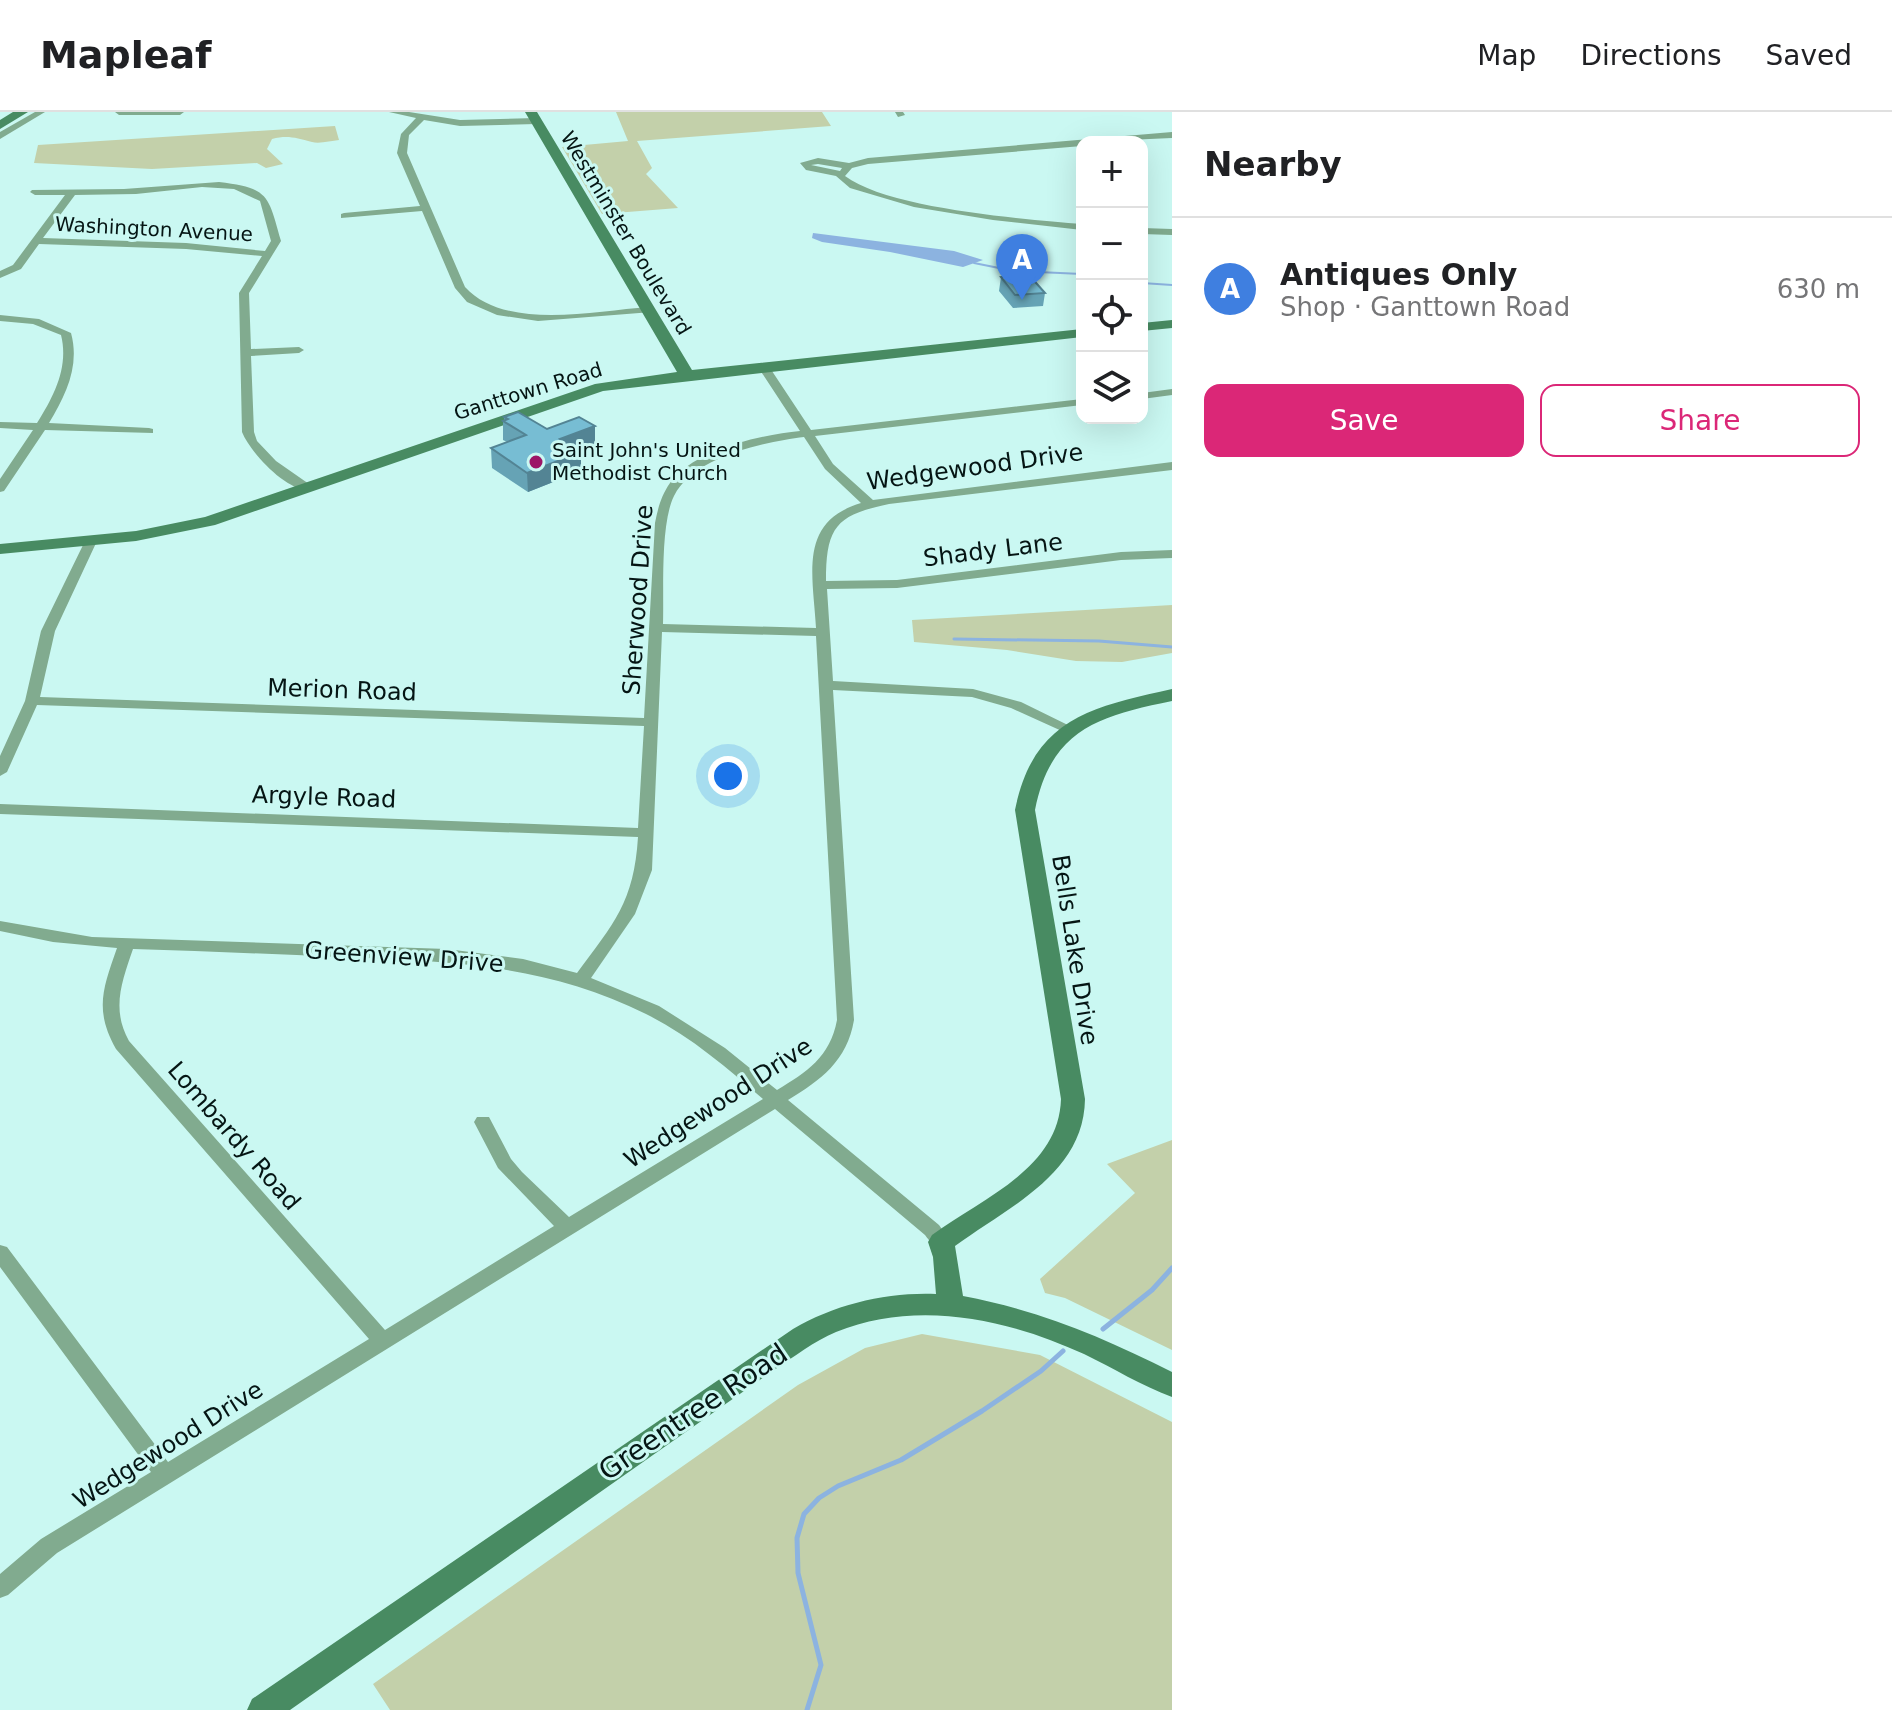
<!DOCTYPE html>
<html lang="en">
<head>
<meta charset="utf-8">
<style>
	body { margin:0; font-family:"DejaVu Sans",sans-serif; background:#f2f2f2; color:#202124 }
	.controls { position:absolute; right:24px; top:24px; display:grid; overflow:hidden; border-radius:16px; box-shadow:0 8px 32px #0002 }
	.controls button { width:72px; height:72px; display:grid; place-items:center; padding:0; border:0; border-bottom:2px solid #e0e0e0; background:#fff; color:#202124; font:40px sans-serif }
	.you { position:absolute; left:728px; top:664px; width:28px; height:28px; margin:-20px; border:6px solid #fff; border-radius:50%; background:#1a73e8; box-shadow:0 0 0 12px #1a73e833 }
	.badge { display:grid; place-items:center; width:52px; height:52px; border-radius:50%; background:#db2777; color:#fff; font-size:26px; font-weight:700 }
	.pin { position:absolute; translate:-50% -66px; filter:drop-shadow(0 2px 4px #0008) }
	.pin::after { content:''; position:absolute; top:42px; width:28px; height:24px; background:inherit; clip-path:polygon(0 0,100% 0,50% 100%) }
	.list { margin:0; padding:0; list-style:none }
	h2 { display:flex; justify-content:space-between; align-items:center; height:104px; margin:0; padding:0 32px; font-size:34px }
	h2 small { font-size:26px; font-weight:400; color:#757577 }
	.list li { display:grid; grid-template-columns:52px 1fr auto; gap:24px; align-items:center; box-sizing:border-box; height:144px; padding:0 32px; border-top:2px solid #e0e0e0 }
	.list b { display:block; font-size:30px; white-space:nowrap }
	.list p { margin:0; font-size:26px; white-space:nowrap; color:#757577 }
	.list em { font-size:26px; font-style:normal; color:#757577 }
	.actions { display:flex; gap:16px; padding:24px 32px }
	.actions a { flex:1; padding:18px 0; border:2px solid #db2777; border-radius:16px; text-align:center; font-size:28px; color:#db2777 }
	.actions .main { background:#db2777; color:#fff }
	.icon { flex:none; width:44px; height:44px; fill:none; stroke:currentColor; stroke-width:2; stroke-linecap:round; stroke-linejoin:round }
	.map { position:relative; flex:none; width:1172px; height:1598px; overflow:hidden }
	header { display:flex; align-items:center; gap:48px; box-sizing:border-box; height:112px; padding:0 40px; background:#fff; border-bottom:2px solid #e0e0e0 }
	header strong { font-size:38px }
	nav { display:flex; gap:44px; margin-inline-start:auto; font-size:28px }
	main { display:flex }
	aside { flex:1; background:#fff }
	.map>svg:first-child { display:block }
</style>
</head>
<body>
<header>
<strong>Mapleaf</strong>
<nav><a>Map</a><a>Directions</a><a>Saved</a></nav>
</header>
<main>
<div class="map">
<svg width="1172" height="1598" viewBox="0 0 1172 1598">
	<rect width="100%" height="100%" fill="#caf8f2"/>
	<!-- green -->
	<path fill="#c3d0aa" d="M 616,0 L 822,0 L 831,14 L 637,29 L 652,56 L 646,62 L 678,96 L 602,102 L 562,35 L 628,29 Z
		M 335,14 L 339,28 C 331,29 319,32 312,30 C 296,26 288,23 272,27 L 267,37 L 283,52 L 266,56 L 257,51 L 152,57 L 34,51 L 38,33 Z
		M 1172,493 L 1172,541 L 1122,550 L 1076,549 L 1007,538 L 914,530 L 912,508 Z
		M 1172,1028 L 1172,1238 L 1065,1186 L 1045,1181 L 1040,1167 L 1135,1081 L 1107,1052 Z
		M 922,1222 L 1040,1243 L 1172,1310 L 1172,1598 L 390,1598 L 373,1572 L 798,1273 L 865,1236 Z"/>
	<!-- water -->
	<path fill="#8cb3e0" d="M 813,121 L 954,139 L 983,148 L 963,155 L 890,140 L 822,130 L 812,126 Z"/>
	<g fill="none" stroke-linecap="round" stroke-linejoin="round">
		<!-- stream-far2 -->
		<path stroke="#8cb3e0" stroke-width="2" d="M 974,151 L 1014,159 L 1082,162
			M 1142,171 L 1172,173"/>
		<!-- stream-far1 -->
		<path stroke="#8cb3e0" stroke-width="3" d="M 954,527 L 1099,529 L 1172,535"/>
		<!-- stream -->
		<path stroke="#8cb3e0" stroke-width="5" d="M 1103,1217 L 1152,1178 L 1172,1156
			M 807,1598 L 821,1553 L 798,1461 L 797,1426 L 804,1402 L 819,1386 L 838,1374 L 901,1348 L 982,1299 L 1041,1259 L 1063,1239"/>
		<!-- street -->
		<path fill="#81ab8f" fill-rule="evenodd" d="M 35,0 L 45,0 L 0,27 L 0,20 Z
			M 115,0 L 184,0 L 180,3 L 119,3 Z
			M 389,0 L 409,0 L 460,8 L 536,6 L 540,9 L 536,12 L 460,14 L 424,8 L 409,23 L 407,41 L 465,175 C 505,219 594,199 648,195 L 652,196 L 652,200 L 538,209 L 497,203 L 467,190 L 455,176 L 422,99 L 341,106 L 341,102 L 344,101 L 420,94 L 397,41 L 401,22 L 416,6 Z
			M 895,0 L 903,0 L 905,3 L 898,5 Z
			M 1172,20 L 1172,26 L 1082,30 L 1082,34 L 868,52 L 852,56 L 845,64 C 889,97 1024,107 1082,112 L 1082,118 L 993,108 L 914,95 L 850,76 L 836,64 L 806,58 L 800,51 L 818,46 L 849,51 L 868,46 ZM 818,52 L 842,56 L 840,59 L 811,53 Z
			M 219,70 C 270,76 268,84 281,129 L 249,181 L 251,237 L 299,235 L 304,238 L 299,241 L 251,244 L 254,320 L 257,329 L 276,349 L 309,372 L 309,378 C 286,379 250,340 242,320 L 239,181 L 262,144 L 186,137 L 39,132 L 21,157 L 0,166 L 0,159 L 13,153 L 65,83 L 35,83 L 30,80 L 32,78 L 124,77 ZM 202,75 L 234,77 L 260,89 L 271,129 L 265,139 L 186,131 L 43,126 L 75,83 L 136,82 Z
			M 1142,116 L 1172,117 L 1172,123 L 1142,122 Z
			M 0,203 L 39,207 L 71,221 C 80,254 66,283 49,311 L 149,316 L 153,317 L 153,321 L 45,318 L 4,379 L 0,380 L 0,367 L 33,318 L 0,316 L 0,310 L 37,311 C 54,284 69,255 61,223 L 33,212 L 0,209 Z
			M 760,253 L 768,253 L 811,318 L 1082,287 L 1082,293 L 815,324 L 833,352 L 873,388 L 1172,350 L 1172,358 L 889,392 C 836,403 826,415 826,469 L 897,468 L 1121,440 L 1172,438 L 1172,446 L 1121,448 L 897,476 L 827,477 L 833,569 L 973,577 L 1021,590 L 1076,617 L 1069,621 L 1064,620 L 1011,596 L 972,585 L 833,578 L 854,908 C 847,949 821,968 788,988 L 939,1113 L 951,1130 L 948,1135 C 936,1139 932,1132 925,1123 L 775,997 L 57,1441 L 8,1483 L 0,1486 L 0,1462 L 41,1427 L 151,1360 L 0,1155 L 0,1133 L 7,1135 L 168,1350 L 369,1227 L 116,937 C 94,898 103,876 117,836 L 53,830 L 0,819 L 0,809 L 92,825 L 447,837 L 523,847 L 577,861 C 614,811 634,790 638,725 L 0,702 L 0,692 L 638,716 L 644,614 L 37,593 L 7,660 L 0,664 L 0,644 L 25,589 L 41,519 L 85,429 L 91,425 L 97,429 L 55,519 L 40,585 L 644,606 L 655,411 C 658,396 661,384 670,371 C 695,337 761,323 800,319 L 758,255 ZM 804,325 L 825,357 L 861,391 C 798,410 813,462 816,516 L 663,512 C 664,479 660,412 674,384 C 694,344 765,330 804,325 ZM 662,520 L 816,524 L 837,908 C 830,945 807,960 777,978 L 725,936 L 659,894 L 591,866 L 635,802 L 652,758 ZM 133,837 C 202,839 271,842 339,845 C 447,849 547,852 646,902 C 689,923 727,956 763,987 L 569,1105 L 522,1060 L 511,1047 L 489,1005 L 477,1005 L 474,1010 L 498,1056 L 554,1114 L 385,1218 L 129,929 C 111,897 122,869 133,837 Z
			M 1172,277 L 1172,283 L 1142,287 L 1142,281 Z"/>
		<!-- secondary -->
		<path fill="#488b62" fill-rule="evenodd" d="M 13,0 L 28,0 L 0,17 L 0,8 Z
			M 525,0 L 537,0 L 692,258 L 1082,217 L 1082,225 L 603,279 L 215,413 L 136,429 L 0,442 L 0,432 L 136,419 L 205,405 L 595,272 L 677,260 Z
			M 1172,208 L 1172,216 L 1142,219 L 1142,211 Z
			M 1172,577 L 1172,589 C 1099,604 1051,617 1035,698 L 1085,987 C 1084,1062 1008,1095 955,1134 L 963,1184 C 1038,1198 1105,1226 1172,1260 L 1172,1285 C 1142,1274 1113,1256 1084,1242 C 1008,1207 917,1187 836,1220 C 814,1229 794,1245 774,1258 L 290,1598 L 247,1598 L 252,1587 L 793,1217 C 836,1192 887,1180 936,1182 L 933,1145 L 928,1130 L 932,1123 C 981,1087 1059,1057 1061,987 L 1015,698 C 1033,607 1091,595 1172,577 Z"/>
	</g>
	<!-- wall -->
	<path fill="#66a3b5" d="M 1001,165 L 1045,181 L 1043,194 L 1013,196 L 999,179 Z
		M 504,305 L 547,317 L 595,333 L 579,339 L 581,340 L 581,359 L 528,380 L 492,356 L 491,336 L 507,330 L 503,328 L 503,309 L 504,309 Z"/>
	<!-- shaded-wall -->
	<path fill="#538494" d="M 595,314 L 595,333 L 560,347 L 560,327 Z
		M 581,340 L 581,359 L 528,380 L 527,361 Z"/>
	<!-- building -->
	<path fill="#77bdd3" stroke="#538494" stroke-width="2" d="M 1029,163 L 1045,181 L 1015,183 L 1001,165 Z
		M 518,300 L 547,317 L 579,305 L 595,314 L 560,327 L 581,340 L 527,361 L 491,336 L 526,323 L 503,309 L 508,307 L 504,305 Z"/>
	<!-- markers -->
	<circle fill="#9c1567" stroke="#caf8f2" stroke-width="3" cx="536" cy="350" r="8"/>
	<g text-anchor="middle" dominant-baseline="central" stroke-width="6" stroke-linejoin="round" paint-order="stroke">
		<!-- far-street labels -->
		<g font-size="20" fill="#051514" stroke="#caf8f2">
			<text transform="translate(154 117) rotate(3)">Washington Avenue</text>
			<text transform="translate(626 121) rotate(59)">Westminster Boulevard</text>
			<text transform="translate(528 279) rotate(-17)">Ganttown Road</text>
		</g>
		<!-- far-poi labels -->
		<g font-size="20" fill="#051514" stroke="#caf8f2" text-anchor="start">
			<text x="552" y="338">Saint John's United<tspan x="552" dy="23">Methodist Church</tspan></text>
		</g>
		<!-- street labels -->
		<g font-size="24" fill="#051514" stroke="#caf8f2">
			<text transform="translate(975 355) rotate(-8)">Wedgewood Drive</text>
			<text transform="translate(993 438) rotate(-7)">Shady Lane</text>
			<text transform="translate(638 488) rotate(-86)">Sherwood Drive</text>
			<text transform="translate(342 578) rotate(2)">Merion Road</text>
			<text transform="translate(324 685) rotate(2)">Argyle Road</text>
			<text transform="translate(1075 838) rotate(81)">Bells Lake Drive</text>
			<text transform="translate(404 845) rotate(4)">Greenview Drive</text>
			<text transform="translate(718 991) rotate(-33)">Wedgewood Drive</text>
			<text transform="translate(234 1024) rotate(49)">Lombardy Road</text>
			<text transform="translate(168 1333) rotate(-32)">Wedgewood Drive</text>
		</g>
		<!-- near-street labels -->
		<g font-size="28" fill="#051514" stroke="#caf8f2">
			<text transform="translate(693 1300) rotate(-34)">Greentree Road</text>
		</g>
	</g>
</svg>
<div class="controls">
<button>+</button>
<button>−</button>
<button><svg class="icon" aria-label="locate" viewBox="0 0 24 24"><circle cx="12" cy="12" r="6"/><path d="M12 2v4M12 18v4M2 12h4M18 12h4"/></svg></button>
<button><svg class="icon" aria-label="layers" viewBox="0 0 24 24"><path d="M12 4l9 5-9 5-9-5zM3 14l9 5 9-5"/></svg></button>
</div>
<div class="you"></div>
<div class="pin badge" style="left:1022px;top:188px;background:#3f7fe0">A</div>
</div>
<aside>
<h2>Nearby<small></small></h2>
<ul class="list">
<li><span class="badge" style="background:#3f7fe0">A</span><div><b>Antiques Only</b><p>Shop · Ganttown Road</p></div><em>630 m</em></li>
</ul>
<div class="actions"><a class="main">Save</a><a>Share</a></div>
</aside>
</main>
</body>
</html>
